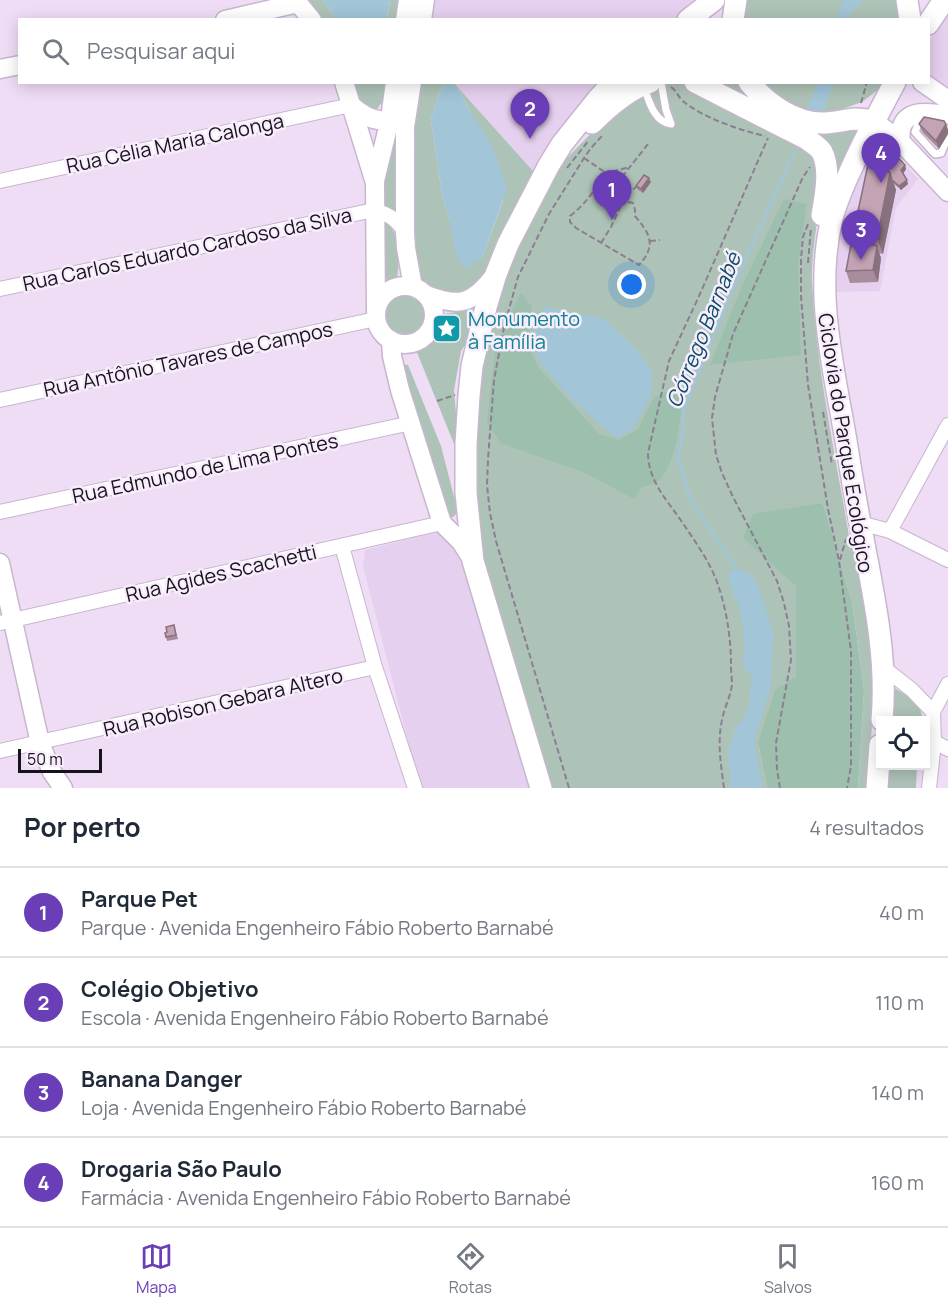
<!DOCTYPE html>
<html lang="pt">
<head>
<meta charset="utf-8">
<style>
	body { margin:0; font-family:Manrope,sans-serif; background:#f6f6f7; color:#1f2937 }
	.controls { position:absolute; right:18px; bottom:18px; display:grid; overflow:hidden; border-radius:0px; box-shadow:0 3px 15px #0003 }
	.controls button { width:54px; height:54px; display:grid; place-items:center; padding:0; border:0; border-bottom:2px solid #e0e1e3; background:#fff; color:#1f2937; font:30px sans-serif }
	.scale { position:absolute; left:18px; bottom:15px; width:84px; box-sizing:border-box; padding-left:6px; border:3px solid #18121b; border-top:0; font-size:16px; line-height:21px; white-space:nowrap; color:#18121b; -webkit-text-stroke:4px #f8edfc; paint-order:stroke }
	.you { position:absolute; left:632px; top:285px; width:21px; height:21px; margin:-15px; border:4px solid #fff; border-radius:50%; background:#1a73e8; box-shadow:0 0 0 9px #1a73e833 }
	.badge { display:grid; place-items:center; width:39px; height:39px; border-radius:50%; background:#6a3eb6; color:#fff; font-size:20px; font-weight:700 }
	.pin { position:absolute; translate:-50% -50px; filter:drop-shadow(0 2px 3px #0008) }
	.pin::after { content:''; position:absolute; top:32px; width:21px; height:18px; background:inherit; clip-path:polygon(0 0,100% 0,50% 100%) }
	.list { margin:0; padding:0; list-style:none }
	h2 { display:flex; justify-content:space-between; align-items:center; height:78px; margin:0; padding:0 24px; font-size:26px }
	h2 small { font-size:20px; font-weight:400; color:#747a83 }
	.list li { display:grid; grid-template-columns:39px 1fr auto; gap:18px; align-items:center; box-sizing:border-box; height:90px; padding:0 24px; border-top:2px solid #e0e1e3 }
	.list b { display:block; font-size:22px; white-space:nowrap }
	.list p { margin:0; font-size:20px; white-space:nowrap; color:#747a83 }
	.list em { font-size:20px; font-style:normal; color:#747a83 }
	.icon { flex:none; width:33px; height:33px; fill:none; stroke:currentColor; stroke-width:2; stroke-linecap:round; stroke-linejoin:round }
	.map { position:relative; flex:none; width:948px; height:788px; overflow:hidden }
	.search { position:absolute; background:#fff; box-shadow:0 3px 15px #0003; left:18px; right:18px; top:18px; height:66px; display:flex; align-items:center; gap:15px; box-sizing:border-box; padding:0 21px; border-radius:0px; color:#747a83; font-size:22px }
	.sheet { height:438px; background:#fff }
	nav { display:flex; justify-content:space-around; align-items:center; box-sizing:border-box; height:84px; border-top:2px solid #e0e1e3; background:#fff; font-size:16px; color:#747a83 }
	nav a { display:grid; justify-items:center; gap:3px }
	nav .on { color:#6a3eb6 }
	.map>svg:first-child { display:block }
</style>
</head>
<body>
<div class="map">
<svg width="948" height="788" viewBox="0 0 948 788">
	<rect width="100%" height="100%" fill="#efddf6"/>
	<!-- built -->
	<path fill="#e6d0ef" d="M 436,0 L 698,0 L 676,19 L 432,20 Z
		M 948,10 L 948,91 L 929,79 L 929,42 Z
		M 454,83 L 605,83 L 578,107 L 533,171 Z
		M 876,141 L 887,143 L 918,179 L 896,208 L 880,291 L 835,292 L 836,247 L 848,200 Z
		M 444,530 L 462,551 L 530,788 L 420,788 L 363,566 L 365,550 Z"/>
	<!-- green -->
	<path fill="#aec3b7" d="M 308,0 L 323,0 L 336,19 L 323,19 Z
		M 390,0 L 398,0 L 396,19 L 387,20 Z
		M 746,0 L 900,0 L 904,20 L 741,20 Z
		M 353,83 L 387,83 L 385,98 L 377,109 C 361,106 356,97 353,83 Z
		M 419,83 L 446,83 L 439,94 L 431,120 L 442,194 L 450,222 L 482,258 L 503,201 L 471,113 L 459,90 L 451,83 L 454,83 L 533,171 L 501,235 L 484,275 L 474,287 L 461,292 L 440,295 L 421,279 L 413,254 L 411,130 Z
		M 679,83 L 719,100 L 814,154 C 816,167 820,182 820,195 C 818,224 811,252 812,281 C 816,367 835,452 849,536 L 857,558 L 870,640 L 874,700 L 867,788 L 858,788 L 864,690 L 852,602 L 823,503 L 796,586 L 796,678 L 758,743 L 767,788 L 547,788 L 483,570 L 472,458 L 484,338 L 515,248 L 545,189 L 564,161 L 607,117 L 663,84 Z
		M 708,83 L 742,83 L 749,92 L 850,125 L 859,133 L 833,186 L 830,156 Z
		M 758,83 L 882,83 L 879,89 L 862,102 L 834,112 L 810,113 L 778,97 Z
		M 401,85 L 399,218 L 381,207 L 379,188 Z
		M 380,223 L 387,223 C 403,238 399,260 397,280 L 387,284 Z
		M382 316a23 23 0 1 1 46 0a23 23 0 1 1-46 0Z
		M 477,308 L 469,339 L 461,351 L 454,390 L 458,437 L 454,444 L 416,350 C 434,343 439,334 439,315 Z
		M 400,364 L 408,365 L 441,446 L 458,512 L 453,517 L 445,517 Z
		M 894,688 C 907,695 923,703 922,720 L 891,720 Z
		M 888,766 L 917,766 L 916,788 L 886,788 Z"/>
	<!-- forest -->
	<path fill="#9dbfad" d="M 784,199 L 807,204 L 798,264 L 801,355 L 710,365 L 741,288 Z
		M 521,292 L 532,307 L 527,345 L 539,368 L 599,434 L 619,440 L 638,429 L 654,397 L 670,390 L 683,398 C 680,421 676,468 656,483 C 653,485 647,486 643,486 L 634,499 L 585,473 L 500,443 L 487,421 L 495,353 L 512,311 Z
		M 823,503 L 852,602 L 864,690 L 858,788 L 767,788 L 758,743 L 775,690 L 796,677 L 796,586 L 743,538 L 753,514 Z"/>
	<!-- water -->
	<path fill="#a2c5d7" d="M 323,0 L 390,0 L 387,19 L 336,19 Z
		M 844,0 L 864,0 L 851,12 L 849,19 L 836,19 Z
		M 446,83 L 451,83 L 459,90 L 471,113 L 492,145 L 507,189 L 482,258 L 466,268 L 459,262 L 456,254 L 450,222 L 442,194 L 431,120 L 439,94 Z
		M 818,83 L 833,83 L 824,110 L 810,113 L 806,110 Z
		M 545,307 L 604,319 L 637,350 L 649,366 L 653,376 L 651,394 L 641,415 L 631,431 L 617,438 L 574,402 L 541,364 L 532,347 L 538,319 Z
		M 730,570 L 748,572 L 757,583 L 774,634 L 770,690 L 754,740 L 763,788 L 731,788 L 728,751 L 736,727 L 743,719 L 748,709 L 752,677 L 743,666 L 745,644 L 740,610 L 729,583 Z"/>
	<g fill="none" stroke-linecap="round" stroke-linejoin="round">
		<!-- stream -->
		<path stroke="#a2c5d7" stroke-width="3" d="M 739,572 L 690,499 L 678,456 L 683,434 L 683,411 L 734,286 L 794,152"/>
		<defs>
			<path id="lane" d="M 661,82 L 666,110 L 671,124
				M 644,87 C 649,101 654,122 671,124
				M 924,117 L 920,119 L 915,132 L 935,154 L 941,153 L 948,137"/>
			<path id="street" d="M 0,181 L 351,105
				M 0,289 L 374,210 C 389,214 397,220 405,232
				M 0,400 L 376,319
				M 0,512 L 411,423
				M 860,523 L 890,531 L 948,560
				M 890,531 L 948,425
				M 342,546 L 375,667 L 415,788
				M 0,623 L 442,523
				M 884,668 L 912,690 L 933,712 L 934,742 L 929,788
				M 933,712 L 948,684
				M 934,742 L 948,749
				M 0,751 L 375,667"/>
			<path id="secondary" d="M 225,20 L 298,3 L 312,20
				M 405,20 L 408,0
				M 422,20 L 425,0
				M 0,69 L 20,65
				M 344,82 L 375,183 L 376,311
				M 412,82 L 405,127 L 405,232 L 406,248 L 413,287
				M 922,82 L 948,100
				M 351,105 C 361,114 375,124 390,119
				M 874,121 L 900,141 L 948,192
				M 900,141 C 901,136 900,130 902,126 C 909,108 933,113 948,115
				M 375,181 L 390,119 L 395,82
				M376 315a29 29 0 1 1 58 0a29 29 0 1 1-58 0Z
				M 427,295 C 460,308 473,303 494,276
				M 391,340 L 392,356 L 400,390 L 442,523 L 461,542 L 473,561
				M 0,563 L 40,743 L 52,772 L 63,788"/>
			<path id="primary" d="M 907,0 L 910,20
				M 688,20 L 714,0
				M 733,20 L 736,0
				M 928,24 L 944,0
				M 695,82 L 807,139 C 812,143 819,147 822,152 C 831,169 825,198 822,215
				M 749,82 C 766,103 794,123 822,123 C 833,123 844,120 855,119 C 862,119 868,120 874,121
				M 592,123 C 608,107 629,89 650,82
				M 882,720 C 888,654 872,588 860,523 C 852,483 847,442 839,402 C 828,342 817,279 832,218 C 837,200 844,184 852,167 C 865,138 880,110 895,82
				M 541,788 L 473,561 L 466,493 L 466,444 L 469,396 L 472,366 L 486,307 L 496,274 L 508,244 L 549,165 L 562,144 L 598,99 L 614,82
				M 877,788 L 880,745"/>
		</defs>
		<!-- lane casing -->
		<use href="#lane" stroke="#c7b6ce" stroke-width="10"/>
		<!-- street casing -->
		<use href="#street" stroke="#c7b6ce" stroke-width="16"/>
		<!-- secondary casing -->
		<use href="#secondary" stroke="#c7b6ce" stroke-width="21"/>
		<!-- primary casing -->
		<use href="#primary" stroke="#c7b6ce" stroke-width="24"/>
		<!-- path -->
		<path stroke="#8b7f91" stroke-width="2" stroke-dasharray="6 3" stroke-linecap="butt" d="M 671,87 C 677,91 678,97 683,101 C 701,117 742,131 765,136
			M 861,103 L 867,82
			M 584,158 L 606,173
			M 567,168 L 589,140
			M613 182a6 6 0 1 1 12 0a6 6 0 1 1-12 0Z
			M 622,177 L 648,144
			M 596,187 C 608,198 618,200 633,203 L 635,210 L 635,216 C 650,234 657,245 639,265 L 576,228 L 570,222 L 570,216 C 587,203 594,190 606,173 L 630,167
			M 808,224 L 803,237 L 801,259 L 801,296 L 808,385 L 828,509 L 839,561 L 851,651 L 851,766 L 847,788
			M 650,241 L 660,240
			M 601,243 L 611,227 L 623,201 L 628,194 L 638,185
			M 808,263 L 811,227
			M 437,401 L 455,395
			M 823,412 L 832,465
			M 840,560 L 846,539
			M 569,788 L 496,541 L 490,513 L 487,485 L 488,459 L 494,380 L 504,327 L 518,277 L 549,214 L 584,158 L 591,148 L 602,136
			M 724,788 C 721,765 717,743 722,720 C 724,708 731,696 732,684 C 732,679 731,672 731,666 C 731,639 727,611 718,585 C 711,564 697,544 684,525 C 669,502 648,482 648,453 L 669,361 L 700,294 L 768,138
			M 780,788 L 777,769 L 776,743 L 791,660 L 789,626 L 784,603 L 777,581 L 733,497 L 722,473 L 716,455 L 712,418 L 715,397 L 733,334 L 803,177 L 810,167"/>
		<!-- lane -->
		<use href="#lane" stroke="#fff" stroke-width="7"/>
		<!-- street -->
		<use href="#street" stroke="#fff" stroke-width="14"/>
		<!-- secondary -->
		<use href="#secondary" stroke="#fff" stroke-width="18"/>
		<!-- primary -->
		<use href="#primary" stroke="#fff" stroke-width="21"/>
	</g>
	<!-- wall -->
	<path fill="#a98c9c" d="M 919,124 L 946,124 L 948,130 L 948,134 L 939,149 L 922,132 Z
		M 876,161 L 905,165 L 906,169 L 903,173 L 908,184 L 901,190 L 894,184 L 896,190 L 883,254 L 879,253 L 881,258 L 878,282 L 850,283 L 846,271 L 858,241 L 854,230 Z
		M 651,182 L 643,193 L 638,190 L 636,186 Z
		M 174,625 L 178,639 L 167,641 L 165,633 L 167,632 Z"/>
	<!-- shaded-wall -->
	<path fill="#89727f" d="M 946,124 L 948,130 L 948,134 L 939,149 L 936,141 Z
		M 905,165 L 906,169 L 903,174 L 901,170 Z
		M 890,173 L 896,190 L 883,254 L 877,238 Z
		M 649,178 L 651,182 L 643,193 L 641,189 Z
		M 907,180 L 908,184 L 901,190 L 899,186 Z
		M 877,246 L 881,258 L 878,282 L 873,270 Z"/>
	<!-- building -->
	<path fill="#c4a3b5" stroke="#89727f" stroke-width="1.5" d="M 924,117 L 944,121 L 946,124 L 936,141 L 919,124 Z
		M 884,143 L 905,165 L 901,170 L 907,180 L 899,186 L 892,180 L 890,173 L 876,161 L 879,147 Z
		M 870,155 L 890,173 L 877,238 L 854,230 Z
		M 644,175 L 649,178 L 641,189 L 636,186 Z
		M 852,239 L 877,246 L 873,270 L 846,271 Z
		M 174,625 L 176,635 L 166,637 L 165,633 L 167,632 L 166,627 Z"/>
	<!-- icons -->
	<defs>
		<symbol id="sight-square" viewBox="-11 -11 22 22"><rect x="-9" y="-9" width="18" height="18" rx="4" fill="#0f9aa8" stroke="#f8edfc"/><path d="M0-6L1.8-2.2L6-1.7L2.9 1.2L3.7 5.4L0 3.3L-3.7 5.4L-2.9 1.2L-6-1.7L-1.8-2.2Z" fill="#fff"/></symbol>
	</defs>
	<g fill-rule="evenodd">
		<use href="#sight-square" x="430" y="312" width="33" height="33"/>
	</g>
	<g text-anchor="middle" dominant-baseline="central" stroke-width="5" stroke-linejoin="round" paint-order="stroke">
		<!-- street labels -->
		<g font-size="20" fill="#18121b" stroke="#f8edfc">
			<text transform="translate(175 143) rotate(-12)">Rua Célia Maria Calonga</text>
			<text transform="translate(187 249) rotate(-12)">Rua Carlos Eduardo Cardoso da Silva</text>
			<text transform="translate(188 359) rotate(-12)">Rua Antônio Tavares de Campos</text>
			<text transform="translate(846 443) rotate(81)">Ciclovia do Parque Ecológico</text>
			<text transform="translate(205 468) rotate(-12)">Rua Edmundo de Lima Pontes</text>
			<text transform="translate(221 573) rotate(-13)">Rua Agides Scachetti</text>
			<text transform="translate(223 702) rotate(-13)">Rua Robison Gebara Altero</text>
		</g>
		<!-- culture labels -->
		<g font-size="20" fill="#0d838f" stroke="#f8edfc" text-anchor="start">
			<text x="468" y="318">Monumento<tspan x="468" dy="23">à Família</tspan></text>
		</g>
		<!-- water labels -->
		<g font-size="21" font-style="italic" fill="#0c4e68" stroke="#f8edfc">
			<text transform="translate(703 330) rotate(-68)">Córrego Barnabé</text>
		</g>
	</g>
</svg>
<div class="controls">
<button><svg class="icon" aria-label="locate" viewBox="0 0 24 24"><circle cx="12" cy="12" r="6"/><path d="M12 2v4M12 18v4M2 12h4M18 12h4"/></svg></button>
</div>
<div class="scale">50 m</div>
<div class="you"></div>
<div class="pin badge" style="left:612px;top:220px">1</div>
<div class="pin badge" style="left:530px;top:139px">2</div>
<div class="pin badge" style="left:861px;top:260px">3</div>
<div class="pin badge" style="left:881px;top:183px">4</div>
<div class="search"><svg class="icon" aria-label="search" viewBox="0 0 24 24"><circle cx="10" cy="10" r="6"/><path d="M15 15l6 6"/></svg>Pesquisar aqui</div>
</div>
<section class="sheet">
<h2>Por perto<small>4 resultados</small></h2>
<ul class="list">
<li><span class="badge">1</span><div><b>Parque Pet</b><p>Parque · Avenida Engenheiro Fábio Roberto Barnabé</p></div><em>40 m</em></li>
<li><span class="badge">2</span><div><b>Colégio Objetivo</b><p>Escola · Avenida Engenheiro Fábio Roberto Barnabé</p></div><em>110 m</em></li>
<li><span class="badge">3</span><div><b>Banana Danger</b><p>Loja · Avenida Engenheiro Fábio Roberto Barnabé</p></div><em>140 m</em></li>
<li><span class="badge">4</span><div><b>Drogaria São Paulo</b><p>Farmácia · Avenida Engenheiro Fábio Roberto Barnabé</p></div><em>160 m</em></li>
</ul>
</section>
<nav>
<a class="on"><svg class="icon" aria-label="map" viewBox="0 0 24 24"><path d="M3 6l6-2 6 2 6-2v14l-6 2-6-2-6 2zM9 4v14M15 6v14"/></svg>Mapa</a>
<a><svg class="icon" aria-label="directions" viewBox="0 0 24 24"><path d="M12 3l9 9-9 9-9-9zM9 14v-3h6M13 9l2 2-2 2"/></svg>Rotas</a>
<a><svg class="icon" aria-label="saved" viewBox="0 0 24 24"><path d="M7 4h10v16l-5-4-5 4z"/></svg>Salvos</a>
</nav>
</body>
</html>
